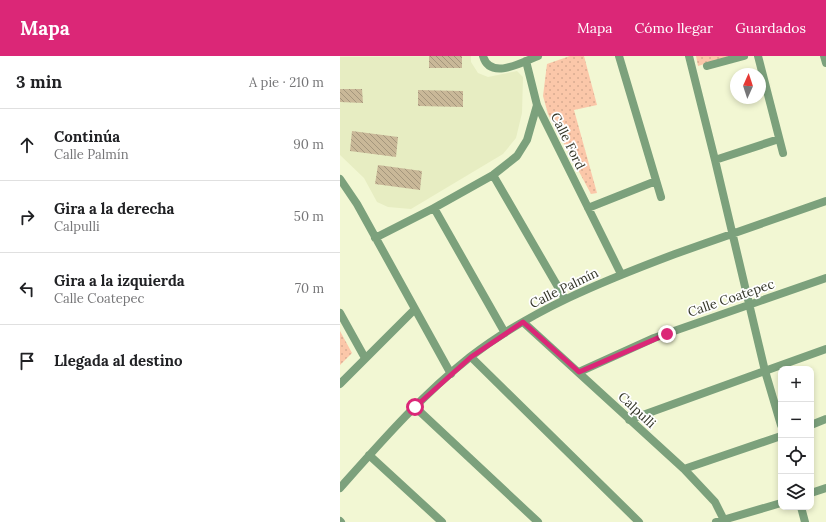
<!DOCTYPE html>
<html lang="es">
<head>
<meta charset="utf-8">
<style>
	body { margin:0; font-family:Lora,serif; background:#f6f6f6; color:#202124 }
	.controls { position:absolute; right:12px; bottom:12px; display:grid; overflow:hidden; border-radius:8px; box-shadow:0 2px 6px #0003 }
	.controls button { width:36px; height:36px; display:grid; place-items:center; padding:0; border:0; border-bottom:1px solid #e0e0e0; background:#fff; color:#202124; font:20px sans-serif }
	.compass { position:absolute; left:390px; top:12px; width:36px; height:36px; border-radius:50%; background:#fff; box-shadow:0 2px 6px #0003; rotate:3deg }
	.stop { position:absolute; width:12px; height:12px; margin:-9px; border:3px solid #db2777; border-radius:50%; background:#fff }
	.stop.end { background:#db2777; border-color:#fff; box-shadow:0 1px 4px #0008 }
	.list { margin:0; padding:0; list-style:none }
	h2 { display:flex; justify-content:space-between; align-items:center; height:52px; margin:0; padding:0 16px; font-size:17px }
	h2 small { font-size:13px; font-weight:400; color:#757577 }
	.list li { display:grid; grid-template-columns:26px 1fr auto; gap:12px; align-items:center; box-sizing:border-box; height:72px; padding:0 16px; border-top:1px solid #e0e0e0 }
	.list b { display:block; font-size:15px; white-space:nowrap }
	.list p { margin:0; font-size:13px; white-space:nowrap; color:#757577 }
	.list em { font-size:13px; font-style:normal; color:#757577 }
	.icon { flex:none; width:22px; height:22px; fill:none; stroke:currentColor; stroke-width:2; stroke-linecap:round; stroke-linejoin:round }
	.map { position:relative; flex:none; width:486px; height:466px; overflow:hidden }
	header { display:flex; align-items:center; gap:24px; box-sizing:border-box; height:56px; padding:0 20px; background:#db2777; color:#fff }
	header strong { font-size:19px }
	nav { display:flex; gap:22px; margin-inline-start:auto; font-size:14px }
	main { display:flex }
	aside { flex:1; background:#fff }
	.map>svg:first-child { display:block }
</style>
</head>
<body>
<header>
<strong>Mapa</strong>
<nav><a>Mapa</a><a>Cómo llegar</a><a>Guardados</a></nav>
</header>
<main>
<aside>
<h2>3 min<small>A pie · 210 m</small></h2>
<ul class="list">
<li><svg class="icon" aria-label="ahead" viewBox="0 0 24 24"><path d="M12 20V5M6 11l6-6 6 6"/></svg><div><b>Continúa</b><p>Calle Palmín</p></div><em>90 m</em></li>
<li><svg class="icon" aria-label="right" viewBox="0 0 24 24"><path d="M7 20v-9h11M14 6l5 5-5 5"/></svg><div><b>Gira a la derecha</b><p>Calpulli</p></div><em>50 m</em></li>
<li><svg class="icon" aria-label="left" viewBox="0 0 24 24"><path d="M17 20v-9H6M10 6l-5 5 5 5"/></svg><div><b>Gira a la izquierda</b><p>Calle Coatepec</p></div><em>70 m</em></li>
<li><svg class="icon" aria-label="arrive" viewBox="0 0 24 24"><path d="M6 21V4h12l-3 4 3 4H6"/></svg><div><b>Llegada al destino</b></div></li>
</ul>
</aside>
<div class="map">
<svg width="486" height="466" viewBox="0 0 486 466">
	<defs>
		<pattern id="grass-dots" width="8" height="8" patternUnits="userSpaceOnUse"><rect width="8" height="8" fill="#fbc7a9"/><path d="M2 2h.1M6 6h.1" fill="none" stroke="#d8ac91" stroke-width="1.8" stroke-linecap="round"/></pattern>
		<pattern id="building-back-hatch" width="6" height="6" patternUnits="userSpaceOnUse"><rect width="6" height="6" fill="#c9b898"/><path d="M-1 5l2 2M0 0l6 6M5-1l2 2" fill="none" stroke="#a4967c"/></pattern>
	</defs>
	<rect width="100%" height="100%" fill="#f2f7d3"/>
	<!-- built -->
	<path fill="#e7edc2" d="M 131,0 L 131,6 L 138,17 L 148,21 L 177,15 L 183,21 L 182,57 L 176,82 L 163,98 L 71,153 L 48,151 L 37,146 L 24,122 L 0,99 L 0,1 Z"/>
	<!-- grass -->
	<path fill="url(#grass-dots)" d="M 230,0 L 244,0 L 257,49 L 234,54 L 257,137 L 251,138 L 208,58 L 203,40 L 207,8 Z
		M 356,0 L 390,0 L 358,10 Z
		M 0,275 L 12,297 L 0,309 Z"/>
	<!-- building -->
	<path fill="url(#building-back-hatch)" d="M 89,0 L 122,0 L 122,12 L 89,12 Z
		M 0,33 L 22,33 L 23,47 L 0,46 Z
		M 78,34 L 123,35 L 123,51 L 78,50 Z
		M 12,75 L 58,81 L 56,101 L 10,95 Z
		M 38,109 L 82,115 L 80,134 L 35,128 Z"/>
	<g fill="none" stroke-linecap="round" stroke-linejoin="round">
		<!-- street -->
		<path stroke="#7ca17c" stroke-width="8" d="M 143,0 C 150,25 183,6 198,0
			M 279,0 L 321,141
			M 349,0 L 375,104 L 425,315 L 441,369
			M 418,0 L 443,97
			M 484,0 L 486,7
			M 186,5 L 197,49 L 281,218
			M 367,10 L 404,0
			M 375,104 L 439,83
			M 153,119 L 225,243
			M 0,123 L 17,148 L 111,318
			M 94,152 L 165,277
			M 248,152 L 316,125
			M 35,182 L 94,152 L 153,119 L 177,100 L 187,84 L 197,49
			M 0,257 L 25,302
			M 183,266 L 344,413 L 375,446 L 385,466
			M 131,301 L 299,466
			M 239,316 L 314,282 L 486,222
			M 0,328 L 74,254
			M 75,351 L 198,466
			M 289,364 L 486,293
			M 471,369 L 486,363
			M 29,399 L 102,466
			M 344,413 L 441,380
			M 0,432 C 41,386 82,339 130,301 C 191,254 263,225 335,198 C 385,180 435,163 486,145
			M 471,437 L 486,432
			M 461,451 L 465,466
			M 0,465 L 1,466
			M 376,466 L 441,447"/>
	</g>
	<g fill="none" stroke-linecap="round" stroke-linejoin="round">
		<!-- route -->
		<path stroke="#db2777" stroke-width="5" d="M 75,351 L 131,301 L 183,266 L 239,316 L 327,278"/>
	</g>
	<g text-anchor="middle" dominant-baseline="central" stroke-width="3.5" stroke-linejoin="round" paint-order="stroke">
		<!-- street labels -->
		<g font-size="13" fill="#333527" stroke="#fff">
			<text transform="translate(228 85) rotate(64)">Calle Ford</text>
			<text transform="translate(224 232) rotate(-26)">Calle Palmín</text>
			<text transform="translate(391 242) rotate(-19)">Calle Coatepec</text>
			<text transform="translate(297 354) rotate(43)">Calpulli</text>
		</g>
	</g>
</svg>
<div class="controls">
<button>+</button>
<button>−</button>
<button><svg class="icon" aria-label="locate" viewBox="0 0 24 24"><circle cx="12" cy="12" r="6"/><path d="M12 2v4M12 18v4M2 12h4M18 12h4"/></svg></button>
<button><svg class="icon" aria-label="layers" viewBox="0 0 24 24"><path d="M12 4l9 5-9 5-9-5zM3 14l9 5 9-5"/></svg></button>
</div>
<svg class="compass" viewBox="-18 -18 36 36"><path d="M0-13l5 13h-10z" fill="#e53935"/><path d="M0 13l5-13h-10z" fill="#757577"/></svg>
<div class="stop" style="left:75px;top:351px"></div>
<div class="stop end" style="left:327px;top:278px"></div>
</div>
</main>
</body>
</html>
